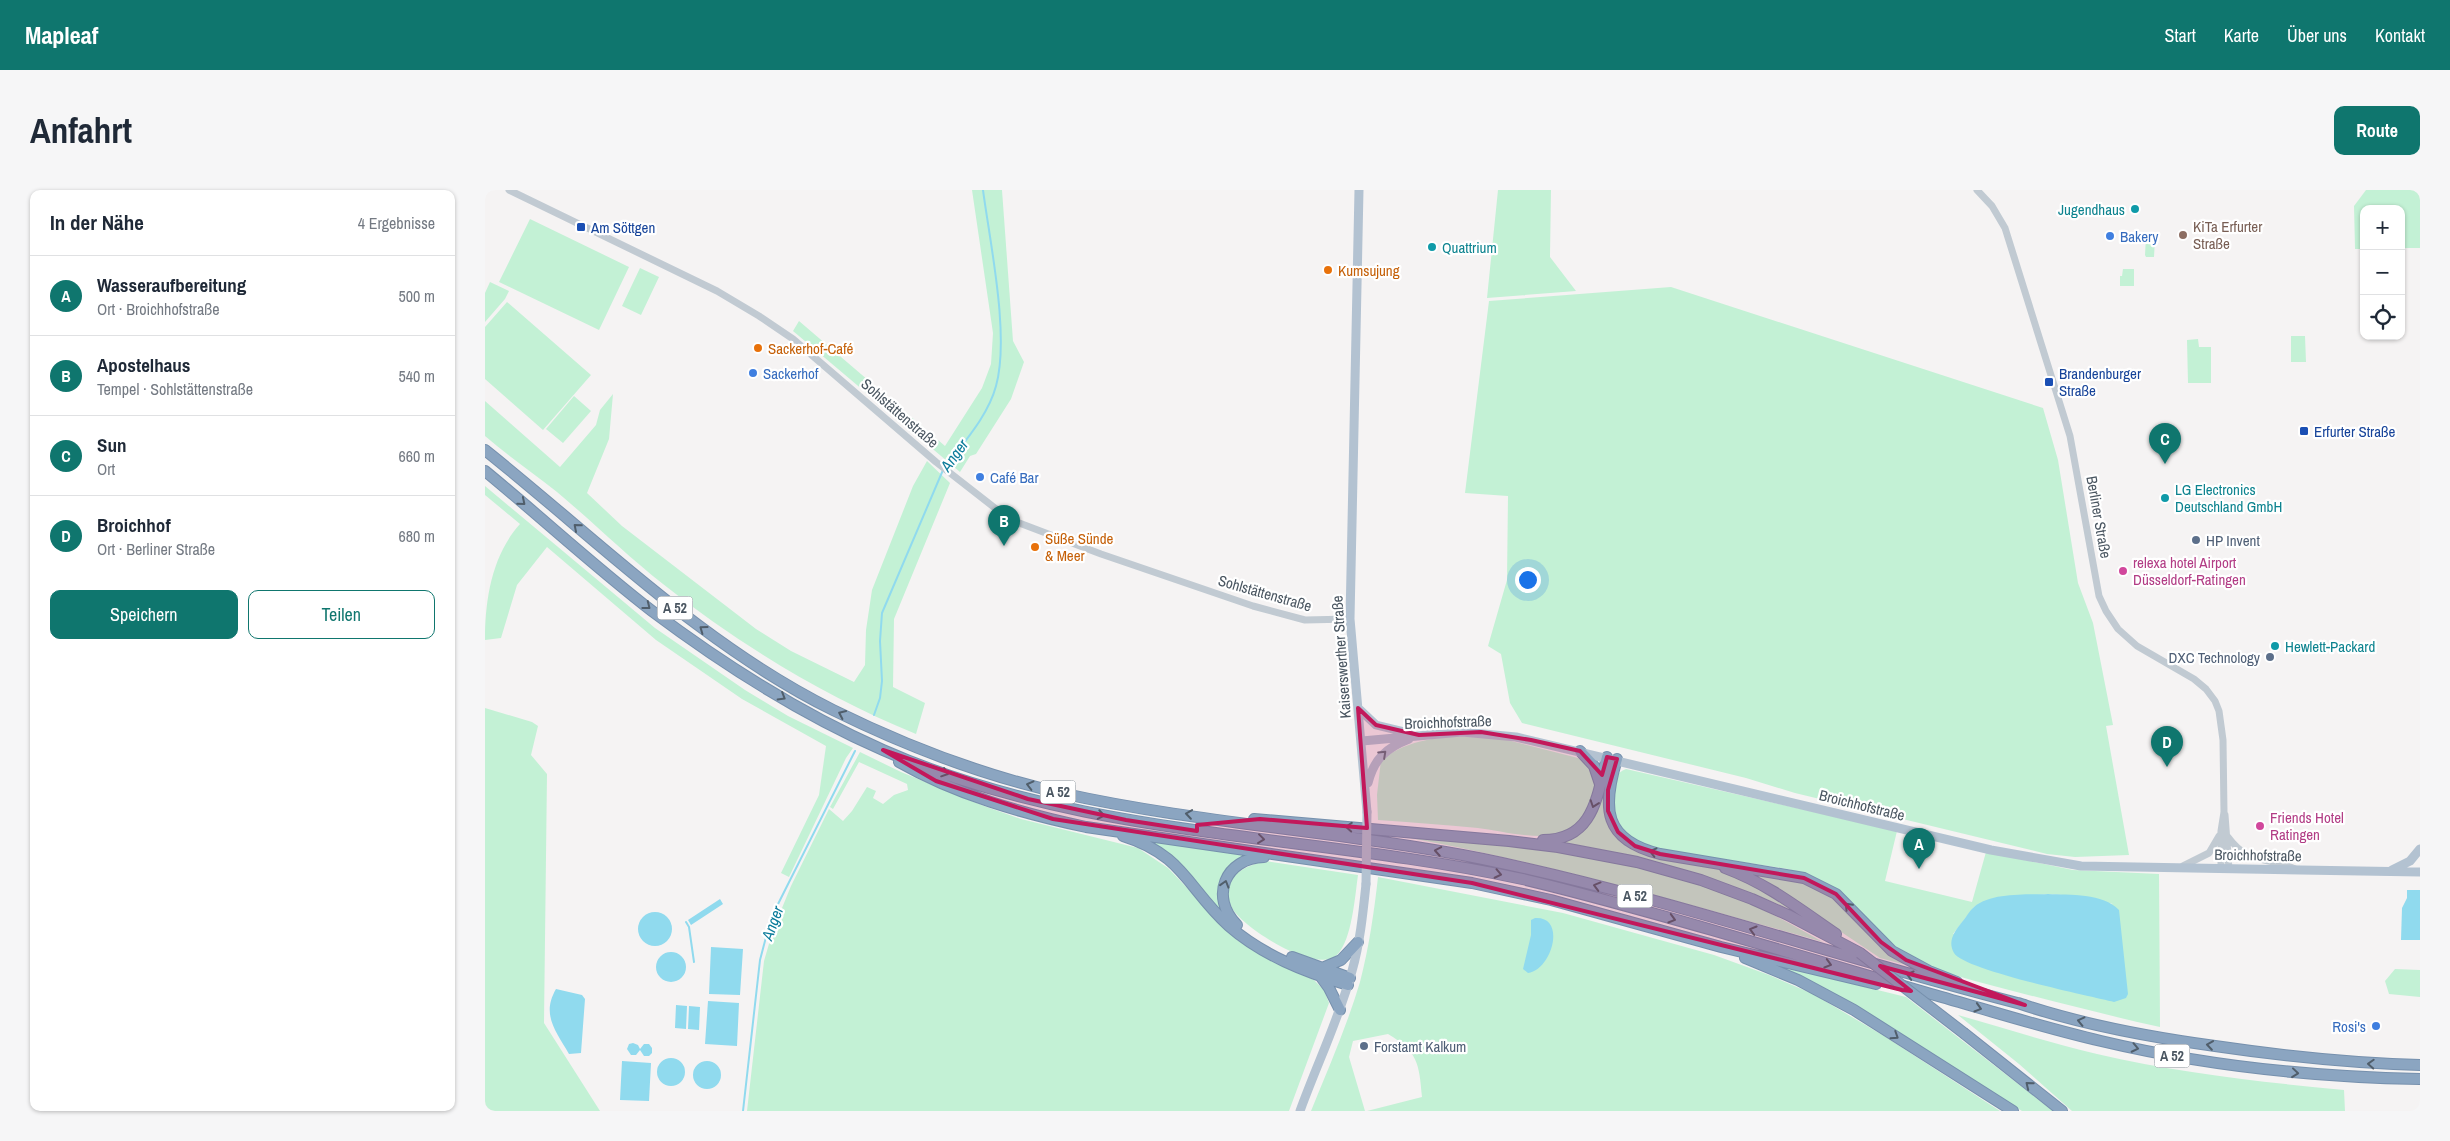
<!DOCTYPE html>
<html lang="de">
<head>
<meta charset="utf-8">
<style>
	body { margin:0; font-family:"Archivo Narrow",sans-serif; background:#f6f6f7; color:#1f2937 }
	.controls { position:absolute; right:15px; top:15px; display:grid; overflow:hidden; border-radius:10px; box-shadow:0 1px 4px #0004 }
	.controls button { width:45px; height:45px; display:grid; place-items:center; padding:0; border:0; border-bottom:1px solid #e0e1e3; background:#fff; color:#1f2937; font:25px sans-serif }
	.you { position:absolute; left:1042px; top:389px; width:18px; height:18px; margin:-12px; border:4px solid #fff; border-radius:50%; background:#1a73e8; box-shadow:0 0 0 8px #1a73e833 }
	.badge { display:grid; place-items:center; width:32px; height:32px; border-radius:50%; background:#0f766e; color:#fff; font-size:16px; font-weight:700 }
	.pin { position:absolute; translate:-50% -41px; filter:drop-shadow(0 1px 2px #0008) }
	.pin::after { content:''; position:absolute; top:26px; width:18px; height:15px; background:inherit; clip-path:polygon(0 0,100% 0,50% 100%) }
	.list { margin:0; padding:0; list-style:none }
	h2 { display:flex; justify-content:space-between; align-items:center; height:65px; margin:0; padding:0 20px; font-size:21px }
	h2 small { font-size:16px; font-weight:400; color:#747a83 }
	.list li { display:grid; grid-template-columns:32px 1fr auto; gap:15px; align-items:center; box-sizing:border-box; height:80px; padding:0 20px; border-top:1px solid #e0e1e3 }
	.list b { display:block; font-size:19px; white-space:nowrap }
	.list p { margin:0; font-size:16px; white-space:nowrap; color:#747a83 }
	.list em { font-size:16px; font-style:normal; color:#747a83 }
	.actions { display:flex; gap:10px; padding:15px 20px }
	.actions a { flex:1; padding:11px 0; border:1px solid #0f766e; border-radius:10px; text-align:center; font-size:18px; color:#0f766e }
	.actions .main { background:#0f766e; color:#fff }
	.icon { flex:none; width:28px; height:28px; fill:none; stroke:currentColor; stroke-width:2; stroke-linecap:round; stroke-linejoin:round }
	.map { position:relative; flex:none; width:1935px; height:921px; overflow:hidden; border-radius:10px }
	header { display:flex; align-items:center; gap:30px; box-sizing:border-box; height:70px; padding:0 25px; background:#0f766e; color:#fff }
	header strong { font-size:24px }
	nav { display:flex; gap:28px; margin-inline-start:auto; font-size:18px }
	.intro { display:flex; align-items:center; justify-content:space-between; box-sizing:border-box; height:120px; padding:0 30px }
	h1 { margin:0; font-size:35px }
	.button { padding:12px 22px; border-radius:10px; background:#0f766e; color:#fff; font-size:18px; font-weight:700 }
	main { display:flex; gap:30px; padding:0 30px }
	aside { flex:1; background:#fff; border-radius:10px; box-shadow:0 1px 4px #0004 }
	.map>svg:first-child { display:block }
</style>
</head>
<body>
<header>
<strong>Mapleaf</strong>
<nav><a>Start</a><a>Karte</a><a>Über uns</a><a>Kontakt</a></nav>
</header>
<div class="intro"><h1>Anfahrt</h1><a class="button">Route</a></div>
<main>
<aside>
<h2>In der Nähe<small>4 Ergebnisse</small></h2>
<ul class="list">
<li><span class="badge">A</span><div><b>Wasseraufbereitung</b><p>Ort · Broichhofstraße</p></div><em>500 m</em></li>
<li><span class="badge">B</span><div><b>Apostelhaus</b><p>Tempel · Sohlstättenstraße</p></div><em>540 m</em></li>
<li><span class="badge">C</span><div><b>Sun</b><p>Ort</p></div><em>660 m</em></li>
<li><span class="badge">D</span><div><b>Broichhof</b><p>Ort · Berliner Straße</p></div><em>680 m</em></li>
</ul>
<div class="actions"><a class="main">Speichern</a><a>Teilen</a></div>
</aside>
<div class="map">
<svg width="1935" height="921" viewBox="0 0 1935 921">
	<rect width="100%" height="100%" fill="#f5f3f3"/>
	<!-- green -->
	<path fill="#c3f1d5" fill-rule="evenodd" d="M 487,0 L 517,0 L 528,151 L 539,172 L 526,209 L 491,264 L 485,266 L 475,282 L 308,141 L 314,131 L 460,256 L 497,198 L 506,174 L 508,143 Z
		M 1013,0 L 1066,0 L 1065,67 L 1091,101 L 1002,108 Z
		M 1881,0 L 1935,0 L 1935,58 L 1916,58 L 1916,19 L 1879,19 L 1879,59 L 1870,59 L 1869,16 Z
		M 45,29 L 144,77 L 114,140 L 14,92 Z
		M 1661,46 L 1669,46 L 1670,49 L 1669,67 L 1661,67 L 1660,65 Z
		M 155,78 L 174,87 L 156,125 L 137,116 Z
		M 1638,79 L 1649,79 L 1649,96 L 1635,96 L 1635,86 L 1637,86 Z
		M 5,92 L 24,101 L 20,109 L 0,132 L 0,103 Z
		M 1186,97 L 1558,218 L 1573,270 L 1593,393 L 1608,433 L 1628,535 L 1621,536 L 1644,665 L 1590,667 L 1562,664 L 1310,603 L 1261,588 L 1037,533 L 1025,513 L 1016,464 L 1003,456 L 1022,390 L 1023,306 L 980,303 L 1004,111 Z
		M 22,112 L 106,185 L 58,240 L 0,189 L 0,137 Z
		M 1806,146 L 1820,146 L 1821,172 L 1806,172 Z
		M 1713,149 L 1714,157 L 1726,157 L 1726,193 L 1703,193 L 1702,150 Z
		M 128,204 L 124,249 L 102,303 L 137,336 L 271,439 L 306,461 L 369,492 L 380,475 L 381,440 L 387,400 L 428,296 L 442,271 L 465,293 L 409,429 L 408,497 L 440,513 L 431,544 C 340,507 255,455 178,394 C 141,365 108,332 72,302 C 48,283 23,266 0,246 L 0,211 L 75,277 L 111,235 L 115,220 Z
		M 89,206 L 106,221 L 78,253 L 61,239 Z
		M 0,296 L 170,438 L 260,500 L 303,526 L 368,558 L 361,568 L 304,687 L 296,683 L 334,605 L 341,556 L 257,509 L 171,450 L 62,357 L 32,395 L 16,448 L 0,450 C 0,409 7,365 35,334 L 0,305 Z
		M 0,518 L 47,532 L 53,536 L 46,565 L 62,584 L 59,833 L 115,921 L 0,921 Z
		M 990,546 L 1018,549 L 1093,568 C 1105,575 1112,585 1110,599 C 1108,616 1096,635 1080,642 C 1058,652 1017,641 993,638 C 960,635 926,632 893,630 L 892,605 L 896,570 C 926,548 954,547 990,546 Z
		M 375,562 L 416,582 L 499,616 L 536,629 L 653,658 L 683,678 L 752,750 L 783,769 L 829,790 L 839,800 L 844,813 L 804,921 L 262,921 L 279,771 L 288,740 L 306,696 L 344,619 L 358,631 L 367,621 L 382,597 L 391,601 L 388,608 L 398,614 L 409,605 L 423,600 L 422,594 L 374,572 L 348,619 L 345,617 Z
		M 1141,579 L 1412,641 L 1400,691 L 1487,712 L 1501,662 L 1588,680 L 1674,684 L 1675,837 C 1625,826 1575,813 1524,800 C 1494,792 1463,785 1434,771 C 1402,756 1384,727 1357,705 C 1341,692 1323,685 1303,679 L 1164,658 C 1134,643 1124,632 1129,597 C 1131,588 1131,583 1141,579 ZM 1563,704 L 1592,706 L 1628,714 L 1468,744 L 1489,717 L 1507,709 Z
		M 1119,601 C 1119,621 1122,632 1134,648 L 1253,685 L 1317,725 C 1239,688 1159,665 1073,652 L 1085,647 Z
		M 909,645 C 1029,655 1156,664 1268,715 C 1292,726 1315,739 1338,752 C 1196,712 1055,671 909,645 Z
		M 662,651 L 673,653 L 766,664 L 749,672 L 736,721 L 688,666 Z
		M 780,671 L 873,685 C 870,706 867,750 852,765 C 832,785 758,738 747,718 C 733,690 756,677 780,671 Z
		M 1254,679 L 1305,686 L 1349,706 L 1429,777 L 1395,768 L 1276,688 Z
		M 893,687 L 1078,723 L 1229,765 L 1284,785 L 1328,804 L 1399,846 L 1515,921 L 882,921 L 937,907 C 934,873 933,862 903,844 L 868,851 L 864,867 L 880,921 L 826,921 C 843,879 862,836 875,792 C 884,757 889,723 893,687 Z
		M 1291,775 L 1421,807 L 1568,921 L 1537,921 L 1371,817 Z
		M 1910,779 L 1935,780 L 1935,807 L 1904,804 L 1900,791 Z
		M 1473,825 C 1519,838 1565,853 1612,864 C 1693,883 1776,892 1859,900 L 1860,921 L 1587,921 L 1534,874 Z"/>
	<!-- water -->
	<path fill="#90daee" d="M 1922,700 L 1935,700 L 1935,750 L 1916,750 L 1917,718 L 1922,708 Z
		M 1563,704 C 1585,705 1618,703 1634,720 L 1643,804 L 1641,808 L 1629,812 C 1604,806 1479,780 1469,763 C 1462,751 1470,741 1477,732 C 1481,728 1484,721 1489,717 C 1507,702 1542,705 1563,704 Z
		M 235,709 L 238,714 L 206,735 L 203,730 Z
		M153 739a17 17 0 1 1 34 0a17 17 0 1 1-34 0Z
		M 1050,728 C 1082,726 1067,780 1043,783 L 1038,779 L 1046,745 L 1046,730 Z
		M 226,757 L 258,759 L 255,805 L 224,804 Z
		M171 777a15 15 0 1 1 30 0a15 15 0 1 1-30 0Z
		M 71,799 L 97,805 L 100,809 L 96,863 L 84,864 C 71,841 56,825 71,799 Z
		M 223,811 L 254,813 L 252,856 L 220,854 Z
		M 191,815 L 202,816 L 201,839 L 190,838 Z
		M 204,816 L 215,817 L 214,840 L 203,839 Z
		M 148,853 L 153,855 L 155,859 L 159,854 L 164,854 L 167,858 L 167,863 L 164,866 L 159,866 L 155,860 L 151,865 L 146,865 L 142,859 L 144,854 Z
		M172 882a14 14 0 1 1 28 0a14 14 0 1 1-28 0Z
		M208 885a14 14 0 1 1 28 0a14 14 0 1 1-28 0Z
		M 137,871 L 166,873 L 164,911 L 135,910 Z"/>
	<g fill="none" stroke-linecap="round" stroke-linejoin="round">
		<!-- stream -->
		<path stroke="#90daee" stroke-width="2" d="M 461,276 C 479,252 503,226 511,196 C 525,146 505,53 498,0
			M 389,525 L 395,508 L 397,491 L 395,451 L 397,423 L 458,280
			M 201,732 L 204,737 L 209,772
			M 258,921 L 275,770 L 286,728 L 370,561"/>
		<defs>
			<path id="highway" d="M 0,260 C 113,350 217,455 348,520 C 421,556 496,585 576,603 C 715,634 858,641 998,669 C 1181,707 1358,769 1540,815
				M 0,281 C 56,327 110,377 167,421 C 239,475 316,524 398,560 C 600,649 824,643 1037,689 C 1101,704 1164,722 1227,740 C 1300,761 1373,782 1446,804 C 1503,820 1559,838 1616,851 C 1721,876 1827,887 1935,889
				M 1095,561 L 1109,576 L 1115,594
				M 1132,569 C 1117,618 1118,650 1175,664 L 1319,688 L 1351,704 L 1407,761 L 1444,781 L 1472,792
				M 414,572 C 472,605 536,623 601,637 L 987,693 L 1066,710 L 1236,757 L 1391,794
				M 769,629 L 1024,651 L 1073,657 L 1152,672 L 1216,690 L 1267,709 L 1303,725 L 1375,763
				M 638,646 C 699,665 702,698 744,736 C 777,765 820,782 863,795
				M 1058,650 C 1109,650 1112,606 1122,567
				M 1240,678 C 1283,694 1313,718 1351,744
				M 752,735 C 724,707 740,668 779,667
				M 807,767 L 865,788
				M 1260,768 L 1313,790 L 1369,820 L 1528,921
				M 837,778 L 856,770 L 873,752
				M 836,787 L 844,798 L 855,820
				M 1533,813 C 1597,835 1664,847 1730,856 C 1798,866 1866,873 1935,875
				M 1480,844 L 1577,921"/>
		</defs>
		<!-- highway casing -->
		<use href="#highway" stroke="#7690ad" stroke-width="12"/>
		<!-- minor -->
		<path stroke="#c1cad2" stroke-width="7" d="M 24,0 L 232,101 L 274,126 L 308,149 L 451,272 L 524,329 L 616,364 L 768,416 L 820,430 L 865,429
			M 1492,0 L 1507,16 L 1520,38 L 1585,246 L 1614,406 L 1621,421 L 1633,439 L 1652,456 L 1709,489 L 1721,499 L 1730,511 L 1734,521 L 1738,550 L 1739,622 L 1736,641 L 1736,679
			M 1740,625 L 1744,679
			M 1743,647 C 1764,676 1783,666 1810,679
			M 1698,676 L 1724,663 L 1734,646"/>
		<!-- major -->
		<path stroke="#b3c2d1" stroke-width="9" d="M 874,0 L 865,429 L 882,622
			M 873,518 L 891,535 L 924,543
			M 877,551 L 977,542 L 1031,547 L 1506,660 L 1596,676 L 1935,682
			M 883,593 C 889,569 901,558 924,549
			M 1907,680 L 1925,671 L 1935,659
			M 815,921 C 832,874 854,829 867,781 C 875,753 878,723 881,694"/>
		<!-- highway -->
		<use href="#highway" stroke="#8ba5c1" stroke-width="10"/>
		<defs>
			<path id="highway-bridge" d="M 1375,763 L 1480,844"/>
		</defs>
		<!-- highway-bridge casing -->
		<use href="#highway-bridge" stroke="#7690ad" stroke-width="12" stroke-linecap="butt"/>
		<!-- major-bridge -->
		<path stroke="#b3c2d1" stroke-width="9" d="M 881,694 L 882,622"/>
		<!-- highway-bridge -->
		<use href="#highway-bridge" stroke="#8ba5c1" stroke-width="10"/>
	</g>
	<!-- one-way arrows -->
	<defs><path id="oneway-chevron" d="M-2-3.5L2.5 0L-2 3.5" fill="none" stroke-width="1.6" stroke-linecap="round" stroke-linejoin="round" transform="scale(1.25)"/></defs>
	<g stroke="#505e6b">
		<use href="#oneway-chevron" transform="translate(37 312) rotate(40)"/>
		<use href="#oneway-chevron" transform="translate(92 337) rotate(-139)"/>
		<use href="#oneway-chevron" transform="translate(162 416) rotate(38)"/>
		<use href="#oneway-chevron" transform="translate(218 439) rotate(-144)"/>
		<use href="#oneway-chevron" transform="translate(297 507) rotate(31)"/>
		<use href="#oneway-chevron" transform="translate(357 524) rotate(-155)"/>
		<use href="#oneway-chevron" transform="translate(460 583) rotate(19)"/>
		<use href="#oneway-chevron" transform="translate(545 595) rotate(-166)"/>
		<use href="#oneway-chevron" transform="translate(1109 614) rotate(109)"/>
		<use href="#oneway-chevron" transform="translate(704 624) rotate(-172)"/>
		<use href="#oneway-chevron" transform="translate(616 625) rotate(10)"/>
		<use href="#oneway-chevron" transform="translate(864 637) rotate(-176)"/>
		<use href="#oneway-chevron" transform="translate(776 649) rotate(7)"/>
		<use href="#oneway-chevron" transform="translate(953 661) rotate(-170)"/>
		<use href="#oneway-chevron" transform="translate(1168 662) rotate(-166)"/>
		<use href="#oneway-chevron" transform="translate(1013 684) rotate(12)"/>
		<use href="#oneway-chevron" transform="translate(740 694) rotate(-73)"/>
		<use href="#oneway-chevron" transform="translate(1112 696) rotate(-165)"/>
		<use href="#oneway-chevron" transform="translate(1363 716) rotate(-134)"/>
		<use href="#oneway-chevron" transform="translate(1187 729) rotate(16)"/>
		<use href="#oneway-chevron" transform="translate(1268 740) rotate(-164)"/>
		<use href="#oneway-chevron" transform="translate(1343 774) rotate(16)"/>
		<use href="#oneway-chevron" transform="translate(1425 785) rotate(-164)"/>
		<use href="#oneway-chevron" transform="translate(1493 818) rotate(17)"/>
		<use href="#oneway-chevron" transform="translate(1596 831) rotate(-167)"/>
		<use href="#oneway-chevron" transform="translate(1410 846) rotate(33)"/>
		<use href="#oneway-chevron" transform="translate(1725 855) rotate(-172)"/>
		<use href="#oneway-chevron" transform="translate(1650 858) rotate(12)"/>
		<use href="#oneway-chevron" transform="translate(1886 874) rotate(-177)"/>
		<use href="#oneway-chevron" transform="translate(1810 883) rotate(6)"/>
		<use href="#oneway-chevron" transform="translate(1544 895) rotate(-141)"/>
	</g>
	<use stroke="#64717d" href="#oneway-chevron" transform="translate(898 564) rotate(-43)"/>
	<!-- marked area -->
	<path fill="#c2185b" fill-opacity="0.2" stroke="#c2185b" stroke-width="4" stroke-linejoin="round" d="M 873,518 L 891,535 L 934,545 L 996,542 L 1046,550 L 1095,561 L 1117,585 L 1122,567 L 1132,569 L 1123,600 L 1123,621 L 1133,642 L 1150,656 L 1175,664 L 1319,688 L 1351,704 L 1396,752 L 1421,770 L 1540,815 L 1395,776 L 1426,801 L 1417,800 L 987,693 L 568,629 L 451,591 L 398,560 L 543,609 L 641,630 L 712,641 L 712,635 L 775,629 L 882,638 Z"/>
	<!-- markers -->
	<g fill="#0f9aa8" stroke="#fff" stroke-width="2">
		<circle cx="1650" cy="19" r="5"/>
		<circle cx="947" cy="57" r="5"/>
		<circle cx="1680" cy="308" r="5"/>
		<circle cx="1790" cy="456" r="5"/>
	</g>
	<g fill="#1a4fb4" stroke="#fff" stroke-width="2">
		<rect x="91" y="32" width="10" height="10" rx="2.5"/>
		<rect x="1559" y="187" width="10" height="10" rx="2.5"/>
		<rect x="1814" y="236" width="10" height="10" rx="2.5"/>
	</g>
	<circle fill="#8d6e63" stroke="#fff" stroke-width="2" cx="1698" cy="45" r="5"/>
	<g fill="#3f7fe0" stroke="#fff" stroke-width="2">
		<circle cx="1625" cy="46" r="5"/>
		<circle cx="268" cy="183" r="5"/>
		<circle cx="495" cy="287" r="5"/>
		<circle cx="1891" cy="836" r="5"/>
	</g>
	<g fill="#e8710a" stroke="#fff" stroke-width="2">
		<circle cx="843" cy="80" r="5"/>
		<circle cx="273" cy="158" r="5"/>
		<circle cx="550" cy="357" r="5"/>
	</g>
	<g fill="#5c6f8a" stroke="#fff" stroke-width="2">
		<circle cx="1711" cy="350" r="5"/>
		<circle cx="1785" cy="467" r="5"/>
		<circle cx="879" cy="856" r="5"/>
	</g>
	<g fill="#d1479c" stroke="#fff" stroke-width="2">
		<circle cx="1638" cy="381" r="5"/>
		<circle cx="1775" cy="636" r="5"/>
	</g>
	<g text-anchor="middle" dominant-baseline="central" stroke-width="4.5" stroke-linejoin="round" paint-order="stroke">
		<!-- shield labels -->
		<g fill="#fff" stroke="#808990" stroke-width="1">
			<rect x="172.5" y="406.5" width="35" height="23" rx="4"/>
			<rect x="555.5" y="590.5" width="35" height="23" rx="4"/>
			<rect x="1132.5" y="694.5" width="35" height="23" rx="4"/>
			<rect x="1669.5" y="854.5" width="35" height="23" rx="4"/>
		</g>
		<g font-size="14" font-weight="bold" fill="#4a5661">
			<text x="190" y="418">A 52</text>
			<text x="573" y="602">A 52</text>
			<text x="1150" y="706">A 52</text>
			<text x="1687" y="866">A 52</text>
		</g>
		<!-- culture labels -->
		<g font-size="15" fill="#0d838f" stroke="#fff" text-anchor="start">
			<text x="1640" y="19" text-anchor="end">Jugendhaus</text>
			<text x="957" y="57">Quattrium</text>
			<text x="1690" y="299">LG Electronics<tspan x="1690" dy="17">Deutschland GmbH</tspan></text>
			<text x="1800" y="456">Hewlett-Packard</text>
		</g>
		<!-- education labels -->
		<g font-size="15" fill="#785e54" stroke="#fff" text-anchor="start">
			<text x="1708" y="36">KiTa Erfurter<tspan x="1708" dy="17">Straße</tspan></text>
		</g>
		<!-- transit labels -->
		<g font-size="15" fill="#164399" stroke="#fff" text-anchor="start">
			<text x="106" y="37">Am Söttgen</text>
			<text x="1574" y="183">Brandenburger<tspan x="1574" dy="17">Straße</tspan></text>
			<text x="1829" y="241">Erfurter Straße</text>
		</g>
		<!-- shop labels -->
		<g font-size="15" fill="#366cbe" stroke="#fff" text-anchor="start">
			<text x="1635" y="46">Bakery</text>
			<text x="278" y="183">Sackerhof</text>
			<text x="505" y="287">Café Bar</text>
			<text x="1881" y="836" text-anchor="end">Rosi's</text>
		</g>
		<!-- food labels -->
		<g font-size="15" fill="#c56008" stroke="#fff" text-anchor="start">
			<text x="853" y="80">Kumsujung</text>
			<text x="283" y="158">Sackerhof-Café</text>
			<text x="560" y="348">Süße Sünde<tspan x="560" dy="17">&amp; Meer</tspan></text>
		</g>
		<!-- street labels -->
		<g font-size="15" fill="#4a5661" stroke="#fff">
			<text transform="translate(415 223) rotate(41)">Sohlstättenstraße</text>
			<text transform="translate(1614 327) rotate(80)">Berliner Straße</text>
			<text transform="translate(780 403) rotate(16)">Sohlstättenstraße</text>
			<text transform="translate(856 467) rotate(-94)">Kaiserswerther Straße</text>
			<text transform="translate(963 532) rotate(-2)">Broichhofstraße</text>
			<text transform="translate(1377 615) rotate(14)">Broichhofstraße</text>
			<text transform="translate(1773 665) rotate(1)">Broichhofstraße</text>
		</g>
		<!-- service labels -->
		<g font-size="15" fill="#4e5e75" stroke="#fff" text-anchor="start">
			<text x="1721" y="350">HP Invent</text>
			<text x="1775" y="467" text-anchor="end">DXC Technology</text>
			<text x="889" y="856">Forstamt Kalkum</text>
		</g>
		<!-- hotel labels -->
		<g font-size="15" fill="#b23c85" stroke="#fff" text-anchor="start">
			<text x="1648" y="372">relexa hotel Airport<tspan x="1648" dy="17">Düsseldorf-Ratingen</tspan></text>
			<text x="1785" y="627">Friends Hotel<tspan x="1785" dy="17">Ratingen</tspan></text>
		</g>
		<!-- water labels -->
		<g font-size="16" font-style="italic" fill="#0c7c9b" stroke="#fff">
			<text transform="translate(469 265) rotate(-54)">Anger</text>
			<text transform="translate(287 733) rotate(-70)">Anger</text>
		</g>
	</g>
</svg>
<div class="controls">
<button>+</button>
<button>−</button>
<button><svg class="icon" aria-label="locate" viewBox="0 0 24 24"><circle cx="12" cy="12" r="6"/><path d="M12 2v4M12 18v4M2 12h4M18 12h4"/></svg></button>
</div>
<div class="you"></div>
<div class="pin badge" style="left:1434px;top:679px">A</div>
<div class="pin badge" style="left:519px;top:356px">B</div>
<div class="pin badge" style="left:1680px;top:274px">C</div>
<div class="pin badge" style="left:1682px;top:577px">D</div>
</div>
</main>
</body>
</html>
